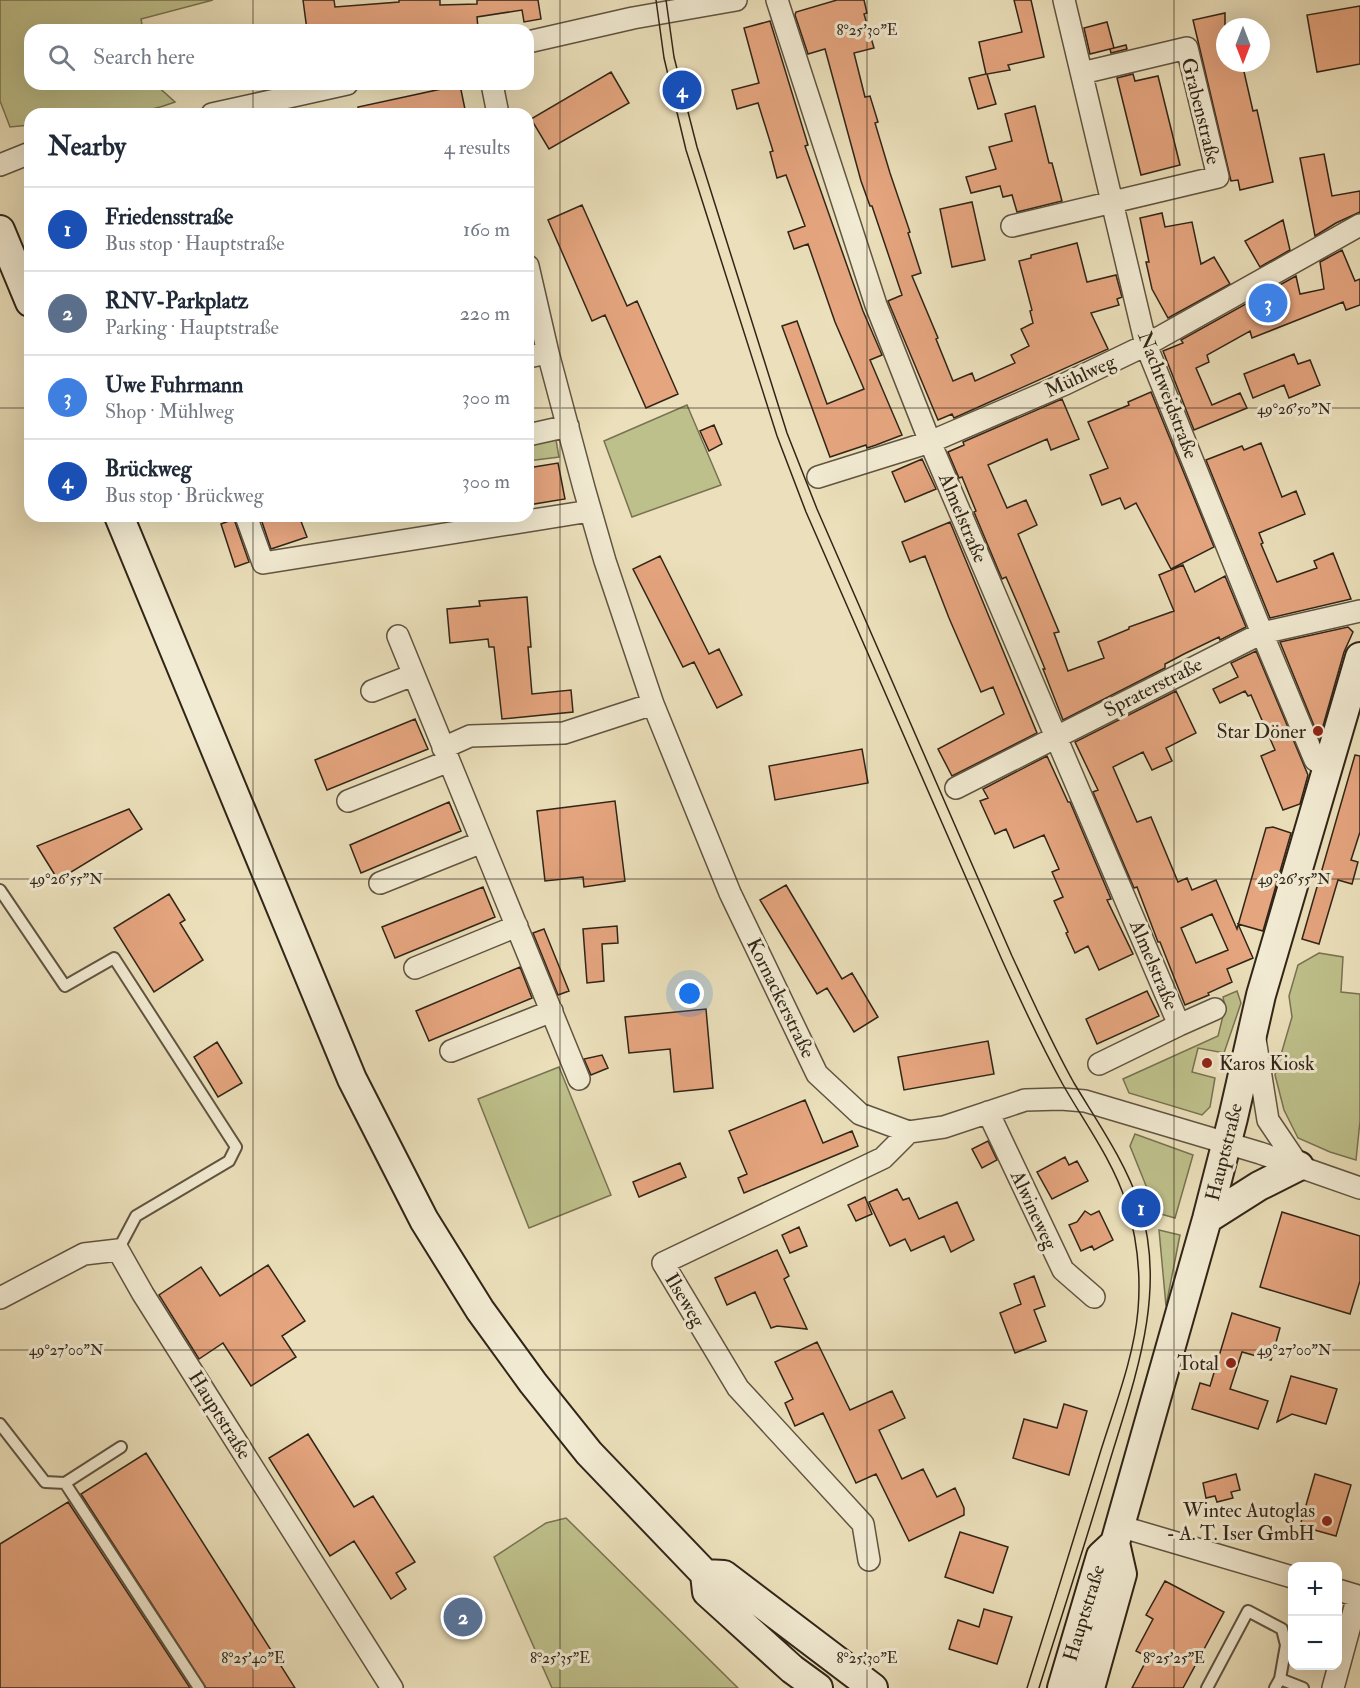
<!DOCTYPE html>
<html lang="en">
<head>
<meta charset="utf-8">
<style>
	body { margin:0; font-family:"IM FELL Double Pica",serif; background:#f2f2f3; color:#1f2937 }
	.controls { position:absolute; right:18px; bottom:18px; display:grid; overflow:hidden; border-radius:12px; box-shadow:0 6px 24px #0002 }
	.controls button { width:54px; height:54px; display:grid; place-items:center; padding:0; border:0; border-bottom:2px solid #e0e1e3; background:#fff; color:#1f2937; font:30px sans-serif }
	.compass { position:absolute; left:1216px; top:18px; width:54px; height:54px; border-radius:50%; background:#fff; box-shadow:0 6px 24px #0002; rotate:180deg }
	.you { position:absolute; left:690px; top:994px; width:21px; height:21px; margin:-15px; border:4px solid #fff; border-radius:50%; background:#1a73e8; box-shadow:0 0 0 9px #1a73e833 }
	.badge { display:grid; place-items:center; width:39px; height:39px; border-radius:50%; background:#8f2418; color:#fff; font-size:20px; font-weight:700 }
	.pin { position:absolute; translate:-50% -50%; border:3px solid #fff; box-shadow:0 2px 6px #0006 }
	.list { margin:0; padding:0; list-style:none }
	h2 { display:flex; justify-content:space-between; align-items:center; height:78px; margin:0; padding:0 24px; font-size:26px }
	h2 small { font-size:20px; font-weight:400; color:#747a83 }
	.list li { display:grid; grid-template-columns:39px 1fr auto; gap:18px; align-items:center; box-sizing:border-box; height:84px; padding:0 24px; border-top:2px solid #e0e1e3 }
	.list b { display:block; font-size:22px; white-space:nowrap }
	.list p { margin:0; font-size:20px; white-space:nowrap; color:#747a83 }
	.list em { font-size:20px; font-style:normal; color:#747a83 }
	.icon { flex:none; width:33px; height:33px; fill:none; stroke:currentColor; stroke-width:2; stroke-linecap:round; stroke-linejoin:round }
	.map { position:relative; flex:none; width:1360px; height:1688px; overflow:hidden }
	.search { position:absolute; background:#fff; box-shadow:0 6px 24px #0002; left:24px; top:24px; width:510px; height:66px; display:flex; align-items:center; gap:15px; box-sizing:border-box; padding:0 21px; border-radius:18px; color:#747a83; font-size:22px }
	.panel { position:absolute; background:#fff; box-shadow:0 6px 24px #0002; left:24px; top:108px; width:510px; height:414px; border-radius:18px }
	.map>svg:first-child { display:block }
</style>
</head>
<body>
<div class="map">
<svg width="1360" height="1688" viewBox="0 0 1360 1688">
	<rect width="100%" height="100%" fill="#ebe0bb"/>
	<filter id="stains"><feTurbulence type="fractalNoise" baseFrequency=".00333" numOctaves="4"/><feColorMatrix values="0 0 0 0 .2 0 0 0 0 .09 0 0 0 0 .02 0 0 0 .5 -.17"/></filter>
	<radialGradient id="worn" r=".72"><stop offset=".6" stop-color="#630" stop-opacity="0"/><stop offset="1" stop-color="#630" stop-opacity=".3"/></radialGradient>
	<!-- green -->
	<path fill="#bec08b" stroke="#787252" stroke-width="1.5" d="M 0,0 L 213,0 L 141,19 L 143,30 L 30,30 L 30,84 L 155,84 L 175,102 C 130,120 78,114 30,114 L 30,125 L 10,127 L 0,101 Z
		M 687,405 L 721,485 L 632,517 L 604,441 Z
		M 556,440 L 559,457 L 528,461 L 528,445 Z
		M 1319,953 L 1343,957 L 1341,992 L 1360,994 L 1360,1121 L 1356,1160 L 1330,1152 L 1298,1138 L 1284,1110 L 1275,1075 L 1292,1017 L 1289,996 L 1298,965 Z
		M 1237,991 L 1241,1003 L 1224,1053 L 1198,1048 L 1192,1072 L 1215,1078 L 1210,1107 L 1202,1115 L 1129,1093 L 1123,1079 L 1218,1036 L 1225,1008 L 1223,997 Z
		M 559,1067 L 611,1195 L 529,1228 L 478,1099 Z
		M 1135,1134 L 1193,1155 L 1175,1218 L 1157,1213 L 1130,1146 Z
		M 1159,1230 L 1180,1235 L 1166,1306 Z
		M 566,1518 L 738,1688 L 552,1688 L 494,1557 L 546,1523 Z"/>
	<!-- building -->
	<path fill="#e5a57f" stroke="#312518" stroke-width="1.5" fill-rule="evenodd" d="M 303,0 L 334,0 L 335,7 L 399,2 L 399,0 L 440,0 L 440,5 L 477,4 L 477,0 L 538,0 L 541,19 L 524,22 L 522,10 L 477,17 L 478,28 L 307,30 Z
		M 837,0 L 864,0 L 867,13 L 864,14 L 874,48 L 854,53 L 865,97 L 870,96 L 878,122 L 875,123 L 890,173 L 910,232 L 908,233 L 921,273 L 912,276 L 938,338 L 936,339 L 953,381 L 972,373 L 975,381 L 1015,363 L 1011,355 L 1029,346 L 1021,329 L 1033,323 L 1030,311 L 1032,310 L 1019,261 L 1031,258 L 1031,255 L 1077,243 L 1087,282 L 1116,275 L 1122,297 L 1117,299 L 1119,305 L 1091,313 L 1108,349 L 954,418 L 952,414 L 938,420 L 888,301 L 902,295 L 872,206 L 870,206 L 861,181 L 825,49 L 808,54 L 795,15 L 796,12 Z
		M 1014,0 L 1031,0 L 1044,57 L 1008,65 L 1010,70 L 987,74 L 996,104 L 978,109 L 969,78 L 986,74 L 979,42 L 1022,32 Z
		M 1360,6 L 1360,64 L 1317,72 L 1307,15 Z
		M 1225,13 L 1225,63 L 1242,63 L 1253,111 L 1257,110 L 1273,182 L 1240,190 L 1238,180 L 1231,181 L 1193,20 Z
		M 770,21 L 808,145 L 805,146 L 863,311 L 882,355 L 870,360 L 902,435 L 876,445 L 867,448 L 866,445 L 830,457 L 782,326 L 797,321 L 827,404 L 864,389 L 835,322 L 808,244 L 794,249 L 788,232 L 805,226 L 786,175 L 777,178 L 770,152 L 773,151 L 758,103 L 737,109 L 732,90 L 759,83 L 744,28 Z
		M 1107,22 L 1114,48 L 1090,54 L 1084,28 Z
		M 1126,45 L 1127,49 L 1111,53 L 1110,49 Z
		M 611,72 L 629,103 L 549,149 L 531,119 Z
		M 1133,74 L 1135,81 L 1158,76 L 1180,165 L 1141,175 L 1117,78 Z
		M 460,85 L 466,114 L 359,114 L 358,107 Z
		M 1035,106 L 1049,163 L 1052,163 L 1062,201 L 1017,212 L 1012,195 L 1003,197 L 1000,186 L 971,193 L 966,177 L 996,169 L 989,147 L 1012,141 L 1005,114 Z
		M 1324,154 L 1332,196 L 1360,191 L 1360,212 L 1336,223 L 1315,236 L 1300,158 Z
		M 972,202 L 985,260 L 952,267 L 940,209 Z
		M 582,205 L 627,306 L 637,301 L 678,394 L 646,408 L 605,315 L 592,321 L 548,220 Z
		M 1162,213 L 1165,227 L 1192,222 L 1201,264 L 1214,257 L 1230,284 L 1168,318 L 1152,289 L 1146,262 L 1149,262 L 1140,218 Z
		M 1283,220 L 1290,250 L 1260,267 L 1245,241 Z
		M 1342,250 L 1355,281 L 1360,279 L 1360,305 L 1346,310 L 1343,302 L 1252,338 L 1250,331 L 1207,355 L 1209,362 L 1196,368 L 1212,405 L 1240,393 L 1247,408 L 1194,430 L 1163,351 L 1183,343 L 1181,340 L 1296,276 L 1300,294 L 1324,289 L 1320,262 Z
		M 1294,354 L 1298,364 L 1310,360 L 1320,385 L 1289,398 L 1284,385 L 1253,398 L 1244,374 Z
		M 1151,392 L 1214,547 L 1171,569 L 1136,503 L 1125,509 L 1120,498 L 1102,505 L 1090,475 L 1108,468 L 1088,422 L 1129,405 L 1128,402 Z
		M 1062,399 L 1079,439 L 1051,450 L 1047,439 L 988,465 L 1007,508 L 1026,500 L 1037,525 L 1018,534 L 1059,632 L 1054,633 L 1068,671 L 1104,658 L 1098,642 L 1129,629 L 1129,627 L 1174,611 L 1159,575 L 1183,565 L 1195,592 L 1225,576 L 1246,627 L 1220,640 L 1219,637 L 1184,654 L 1165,664 L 1165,668 L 1063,720 L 1043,669 L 1045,669 L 1020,609 L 1006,577 L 1002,579 L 974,512 L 976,511 L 962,477 L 959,478 L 948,452 L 964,445 L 963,442 Z
		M 714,425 L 722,444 L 709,451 L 700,431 Z
		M 1261,443 L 1282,497 L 1296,491 L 1305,514 L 1259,533 L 1263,543 L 1261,544 L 1277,582 L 1317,568 L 1314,561 L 1333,553 L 1351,599 L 1270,618 L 1206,460 L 1242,446 L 1244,450 Z
		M 922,459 L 936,489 L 905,502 L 892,472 Z
		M 558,463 L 565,499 L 528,505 L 528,468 Z
		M 260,516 L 299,516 L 307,537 L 271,549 Z
		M 234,519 L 249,562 L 235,567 L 221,524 Z
		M 950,522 L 1037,733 L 952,776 L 938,749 L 1004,714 L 993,687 L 981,692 L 949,618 L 925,556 L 910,562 L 902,542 Z
		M 660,556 L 709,654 L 719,649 L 742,695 L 717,708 L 694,662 L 683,667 L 633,569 Z
		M 527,597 L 531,647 L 528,647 L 532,694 L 571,690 L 573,712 L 502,719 L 494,647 L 489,647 L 488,639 L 450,643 L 447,609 L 480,606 L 479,601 Z
		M 1348,627 L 1353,632 L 1344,652 L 1321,733 L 1317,733 L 1280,642 Z
		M 1256,651 L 1308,775 L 1300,804 L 1283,810 L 1261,756 L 1275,750 L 1251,695 L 1248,696 L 1245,691 L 1220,703 L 1213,689 L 1238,677 L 1231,663 Z
		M 1176,691 L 1196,733 L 1166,748 L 1172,761 L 1152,770 L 1143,752 L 1113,767 L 1137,822 L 1151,817 L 1178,882 L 1187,878 L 1192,890 L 1216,880 L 1237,929 L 1266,828 L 1273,827 L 1291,833 L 1263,931 L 1238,924 L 1253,958 L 1227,969 L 1232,982 L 1208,993 L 1209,995 L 1185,1005 L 1160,942 L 1158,942 L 1137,887 L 1134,888 L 1093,792 L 1098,790 L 1075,742 ZM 1212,914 L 1228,950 L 1196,963 L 1181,928 Z
		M 415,719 L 428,749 L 327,790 L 315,760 Z
		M 862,749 L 868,783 L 775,800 L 769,766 Z
		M 1355,755 L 1360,756 L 1360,832 L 1351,860 L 1358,862 L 1352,884 L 1338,880 L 1319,944 L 1302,939 Z
		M 1047,756 L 1068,802 L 1070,802 L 1111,899 L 1107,900 L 1133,954 L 1099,970 L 1088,946 L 1075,953 L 1066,933 L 1068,932 L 1054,901 L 1063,897 L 1052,872 L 1059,869 L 1044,835 L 1014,848 L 1006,829 L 995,834 L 980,801 L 988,798 L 983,789 Z
		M 615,801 L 625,881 L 584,887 L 583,877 L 545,881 L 537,811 Z
		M 449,802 L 461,831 L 361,873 L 350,845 Z
		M 129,809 L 142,829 L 58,880 L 37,846 Z
		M 786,885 L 842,979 L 852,973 L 878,1017 L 854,1032 L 827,988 L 817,994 L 760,900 Z
		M 483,887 L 495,917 L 395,958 L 382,927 Z
		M 169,894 L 185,920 L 180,923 L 203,960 L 154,992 L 114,928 Z
		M 617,926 L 618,943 L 602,944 L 604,981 L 587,983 L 583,929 Z
		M 544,929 L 569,991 L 558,995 L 533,933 Z
		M 520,967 L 532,998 L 429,1041 L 416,1011 Z
		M 1147,991 L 1159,1016 L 1097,1044 L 1086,1019 Z
		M 706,1009 L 713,1088 L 674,1092 L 670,1049 L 629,1053 L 625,1017 Z
		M 988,1041 L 994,1074 L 904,1090 L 898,1057 Z
		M 217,1042 L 242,1083 L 218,1097 L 194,1057 Z
		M 602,1055 L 608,1068 L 591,1075 L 584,1059 Z
		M 805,1100 L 823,1143 L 852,1131 L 858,1146 L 744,1193 L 738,1178 L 747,1174 L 729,1131 Z
		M 988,1141 L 997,1160 L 982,1168 L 972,1149 Z
		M 1065,1157 L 1069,1165 L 1077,1161 L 1088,1181 L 1052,1199 L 1037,1172 Z
		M 680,1163 L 686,1177 L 639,1197 L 633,1182 Z
		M 897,1189 L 903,1200 L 909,1198 L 919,1219 L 957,1202 L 974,1240 L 951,1252 L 944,1236 L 911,1251 L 905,1239 L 890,1246 L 869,1202 Z
		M 865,1197 L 872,1214 L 856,1221 L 848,1205 Z
		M 1085,1211 L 1091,1215 L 1099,1211 L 1113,1240 L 1094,1250 L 1092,1246 L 1081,1251 L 1069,1225 L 1077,1222 Z
		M 1282,1212 L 1360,1236 L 1360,1281 L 1350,1314 L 1260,1287 Z
		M 799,1227 L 807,1246 L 790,1253 L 782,1235 Z
		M 777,1250 L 789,1276 L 784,1279 L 807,1329 L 777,1326 L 771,1328 L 755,1292 L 727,1305 L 715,1278 Z
		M 268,1265 L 305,1321 L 282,1336 L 296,1357 L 251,1386 L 223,1343 L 199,1359 L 159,1295 L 201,1267 L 220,1296 Z
		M 1034,1276 L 1045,1306 L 1034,1310 L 1046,1341 L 1015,1353 L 1000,1313 L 1021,1304 L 1014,1284 Z
		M 1232,1313 L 1280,1328 L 1271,1360 L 1242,1352 L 1230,1389 L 1268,1401 L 1258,1429 L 1192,1409 L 1200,1383 L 1210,1386 Z
		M 817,1342 L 850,1410 L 892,1391 L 905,1418 L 879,1430 L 902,1479 L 923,1469 L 937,1497 L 955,1488 L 964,1508 L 964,1515 L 909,1541 L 876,1474 L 856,1483 L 823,1413 L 795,1426 L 785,1403 L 793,1399 L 775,1362 Z
		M 1291,1376 L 1337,1389 L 1326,1424 L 1292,1414 L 1277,1422 Z
		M 1064,1404 L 1087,1411 L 1069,1475 L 1013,1458 L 1024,1419 L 1057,1428 Z
		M 308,1434 L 354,1507 L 373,1496 L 415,1562 L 396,1573 L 406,1589 L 391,1599 L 354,1541 L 330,1556 L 269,1458 Z
		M 146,1453 L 295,1688 L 206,1688 L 81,1494 Z
		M 1236,1474 L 1240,1490 L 1231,1492 L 1233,1498 L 1217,1502 L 1215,1496 L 1206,1498 L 1203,1483 Z
		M 1315,1474 L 1351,1485 L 1336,1536 L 1300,1526 Z
		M 68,1502 L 190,1688 L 0,1688 L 0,1544 Z
		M 960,1532 L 1008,1547 L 993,1593 L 945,1577 Z
		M 1165,1581 L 1224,1612 L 1183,1688 L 1132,1688 L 1148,1657 L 1136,1651 L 1153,1619 L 1146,1615 Z
		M 984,1609 L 1012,1617 L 997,1664 L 949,1649 L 958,1620 L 979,1627 Z"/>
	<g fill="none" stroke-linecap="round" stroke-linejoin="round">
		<defs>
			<path id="lane" d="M 0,890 L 65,986 L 114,958 L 236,1147 L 229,1161 L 136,1216 L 118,1250
				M 0,1424 L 45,1482 L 65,1483 L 121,1447
				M 65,1483 L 199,1688
				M 1207,1688 L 1248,1611 L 1282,1629 L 1286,1645 L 1280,1679
				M 1275,1688 L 1280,1679 L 1303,1688"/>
			<path id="street" d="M 777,0 L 876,305 L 930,442 L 1179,1025 L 1215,1009
				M 1064,0 L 1146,345 L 1262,633 L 1315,760 L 1329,767
				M 528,42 L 633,18 L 736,0
				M 492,84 L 498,114
				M 212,114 L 347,84
				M 0,165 L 30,153
				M 1012,226 L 1218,177 L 1187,48 L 1082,73
				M 528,266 L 548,353 L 584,488 L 605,561 L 653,704 L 730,893 L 817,1074 L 860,1114 L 909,1132 L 944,1127 L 1025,1100 L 1061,1099 L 1085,1101 L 1260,1153 L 1360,1188
				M 528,357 L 548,353
				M 528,435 L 568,426
				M 818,477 L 930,442 L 1065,384 L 1146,345 L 1360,225
				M 246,516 L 263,563 L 590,511
				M 398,636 L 579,1079
				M 372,691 L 413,675
				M 443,748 L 470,736 L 564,733 L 653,704
				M 956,788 L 1262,633 L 1360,611
				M 348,801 L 449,761
				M 380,883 L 482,842
				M 415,968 L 517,926
				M 1255,1039 L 1268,1120 L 1299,1166
				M 451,1051 L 552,1011
				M 1099,1064 L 1179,1025
				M 988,1112 L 1063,1270 L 1094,1297
				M 0,1298 L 84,1254 L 118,1250 L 143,1294 L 392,1688
				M 1119,1526 L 1292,1577
				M 869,1560 L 863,1524 L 738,1388 L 663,1263 L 883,1158 L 909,1132
				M 1333,1688 L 1358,1596 L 1338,1590"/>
			<path id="secondary" d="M 0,230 L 30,302
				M 119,516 L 352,1079 L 424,1220 L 480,1310 L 533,1383 L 589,1453 L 705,1574 L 707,1592 L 792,1669 L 818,1688
				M 1207,1219 L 1259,1186 L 1299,1166
				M 705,1574 L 724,1575 L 873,1688
				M 1062,1688 L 1101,1556 L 1115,1543 L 1207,1219 L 1233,1118 L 1261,995 L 1360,657
				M 1090,1688 L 1122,1574 L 1115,1543"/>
		</defs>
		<!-- lane casing -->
		<use href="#lane" stroke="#605441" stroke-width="14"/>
		<!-- street casing -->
		<use href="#street" stroke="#605441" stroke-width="24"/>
		<!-- secondary casing -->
		<use href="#secondary" stroke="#312518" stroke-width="32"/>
		<!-- lane -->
		<use href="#lane" stroke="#f2ebd3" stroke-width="10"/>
		<!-- street -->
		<use href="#street" stroke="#f2ebd3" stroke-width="21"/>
		<!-- secondary -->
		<use href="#secondary" stroke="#f2ebd3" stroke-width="28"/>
		<!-- tram -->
		<path stroke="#312518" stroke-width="1.5" d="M 656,0 L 664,58 L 686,150 L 777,436 L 806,512 L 1002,960 C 1021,1002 1040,1043 1062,1083 C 1084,1122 1112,1159 1126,1202 C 1137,1237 1141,1274 1138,1310 C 1134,1357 1115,1405 1101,1450 C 1077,1529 1052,1609 1027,1688
			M 666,0 L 674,57 L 697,147 L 787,433 L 817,509 L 1012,956 C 1032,999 1051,1042 1074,1083 C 1098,1123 1125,1161 1140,1206 C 1168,1295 1133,1383 1108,1467 C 1086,1541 1062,1615 1039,1688"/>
	</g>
	<!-- ticks -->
	<path fill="none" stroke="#312518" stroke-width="1.5" stroke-opacity="0.45" d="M 253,0 L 253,30M 560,0 L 560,1688M 867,0 L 867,1688M 1174,0 L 1174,1688M 253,84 L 253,114M 0,408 L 30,408M 528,408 L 1360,408M 253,516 L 253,1688M 0,879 L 1360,879M 0,1350 L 1360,1350"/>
	<!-- markers -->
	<g fill="#8f2418" stroke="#f2ebd3" stroke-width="2">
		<circle cx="1318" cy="731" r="6"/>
		<circle cx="1207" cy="1063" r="6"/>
		<circle cx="1231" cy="1363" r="6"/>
		<circle cx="1327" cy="1521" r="6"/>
	</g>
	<g text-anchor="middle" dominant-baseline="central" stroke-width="6" stroke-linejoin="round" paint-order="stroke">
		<!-- street labels -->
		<g font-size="20" fill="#312518" stroke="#f2ebd3">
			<text transform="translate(1201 111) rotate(76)">Grabenstraße</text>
			<text transform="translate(1080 376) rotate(-25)">Mühlweg</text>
			<text transform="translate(1168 395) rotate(69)">Nachtweidstraße</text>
			<text transform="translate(963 518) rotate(67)">Almelstraße</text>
			<text transform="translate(1153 687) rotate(-27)">Spraterstraße</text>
			<text transform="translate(1154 965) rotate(67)">Almelstraße</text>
			<text transform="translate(781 998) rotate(64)">Kornackerstraße</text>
			<text transform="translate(1224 1152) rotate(-76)">Hauptstraße</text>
			<text transform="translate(1034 1210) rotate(65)">Alwineweg</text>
			<text transform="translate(685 1300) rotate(59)">Ilseweg</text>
			<text transform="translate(220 1415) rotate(58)">Hauptstraße</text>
			<text transform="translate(1084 1613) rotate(-73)">Hauptstraße</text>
		</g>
		<!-- poi labels -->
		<g font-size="20" fill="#312518" stroke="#f2ebd3" text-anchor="end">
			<text x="1306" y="731">Star Döner</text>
			<text x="1219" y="1063" text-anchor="start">Karos Kiosk</text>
			<text x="1219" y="1363">Total</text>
			<text x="1315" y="1510">Wintec Autoglas<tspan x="1315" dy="23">- A. T. Iser GmbH</tspan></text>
		</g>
	</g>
	<g font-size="15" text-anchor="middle" fill="#312518" stroke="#f2ebd3" stroke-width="6" stroke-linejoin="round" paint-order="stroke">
		<text x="867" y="35">8°25'30"E</text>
		<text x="1294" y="414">49°26'50"N</text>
		<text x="1294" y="884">49°26'55"N</text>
		<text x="66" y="884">49°26'55"N</text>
		<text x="1294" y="1355">49°27'00"N</text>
		<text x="66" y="1355">49°27'00"N</text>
		<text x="253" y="1663">8°25'40"E</text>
		<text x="560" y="1663">8°25'35"E</text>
		<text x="867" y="1663">8°25'30"E</text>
		<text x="1174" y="1663">8°25'25"E</text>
	</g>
	<rect width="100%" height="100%" filter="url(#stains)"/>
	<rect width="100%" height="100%" fill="url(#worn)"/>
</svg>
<div class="controls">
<button>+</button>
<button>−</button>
</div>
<svg class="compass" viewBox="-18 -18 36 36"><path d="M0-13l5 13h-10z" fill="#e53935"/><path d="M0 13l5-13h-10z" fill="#747a83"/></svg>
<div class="you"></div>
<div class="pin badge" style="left:1141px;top:1208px;background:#1a4fb4">1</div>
<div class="pin badge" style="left:463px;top:1617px;background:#5c6f8a">2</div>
<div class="pin badge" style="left:1268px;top:303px;background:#3f7fe0">3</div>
<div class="pin badge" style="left:682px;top:90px;background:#1a4fb4">4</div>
<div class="search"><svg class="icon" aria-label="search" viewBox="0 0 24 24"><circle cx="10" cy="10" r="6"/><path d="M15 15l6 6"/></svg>Search here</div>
<section class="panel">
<h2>Nearby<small>4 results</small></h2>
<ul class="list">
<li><span class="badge" style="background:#1a4fb4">1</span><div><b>Friedensstraße</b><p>Bus stop · Hauptstraße</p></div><em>160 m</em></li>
<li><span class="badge" style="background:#5c6f8a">2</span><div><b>RNV-Parkplatz</b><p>Parking · Hauptstraße</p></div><em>220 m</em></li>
<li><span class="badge" style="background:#3f7fe0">3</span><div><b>Uwe Fuhrmann</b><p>Shop · Mühlweg</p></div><em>300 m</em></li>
<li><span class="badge" style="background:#1a4fb4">4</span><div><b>Brückweg</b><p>Bus stop · Brückweg</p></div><em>300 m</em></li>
</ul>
</section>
</div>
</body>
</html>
